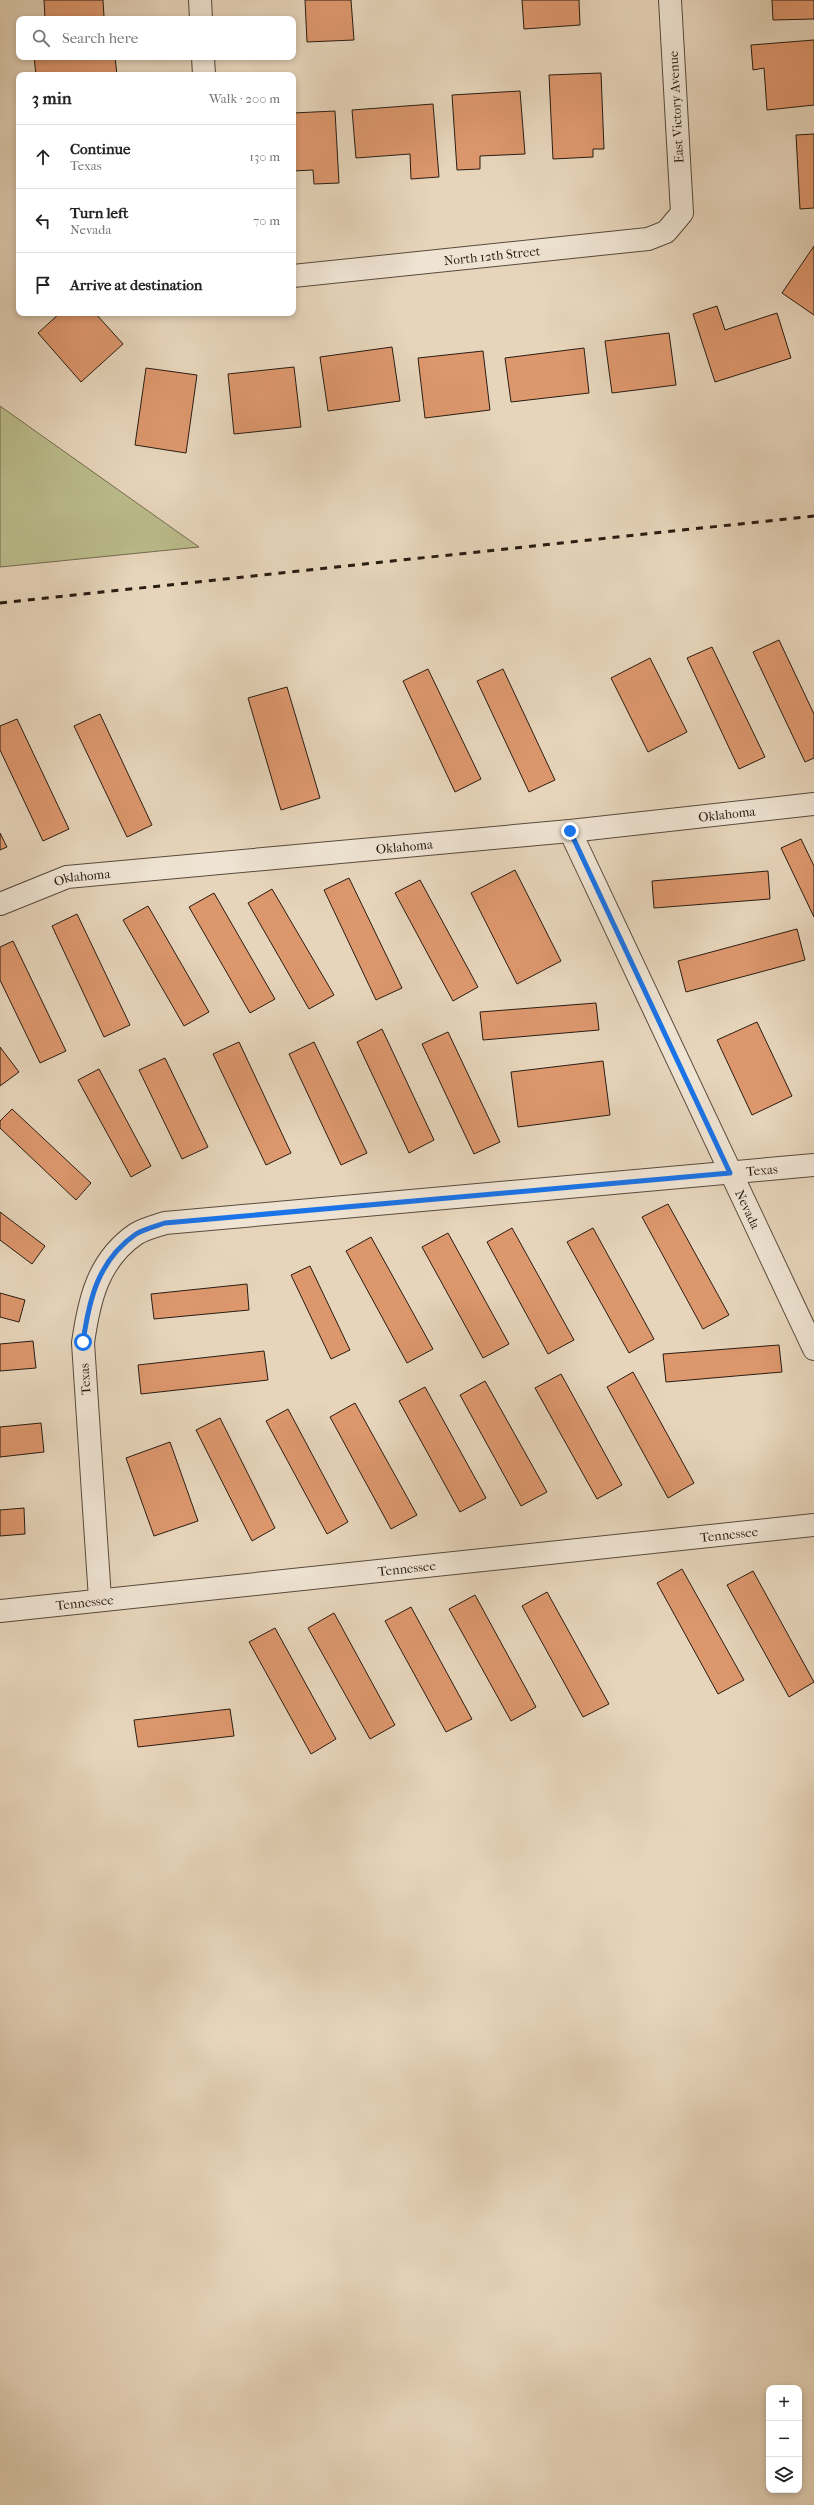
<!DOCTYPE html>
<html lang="en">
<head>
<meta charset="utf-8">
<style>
	body { margin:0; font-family:"IM FELL French Canon",serif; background:#f2f2f2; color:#222 }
	.controls { position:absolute; right:12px; bottom:12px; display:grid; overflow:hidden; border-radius:8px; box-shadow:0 2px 6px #0003 }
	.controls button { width:36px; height:36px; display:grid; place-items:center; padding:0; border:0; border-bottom:1px solid #e0e0e0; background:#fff; color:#222; font:20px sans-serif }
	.stop { position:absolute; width:12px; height:12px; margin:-9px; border:3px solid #1a73e8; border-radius:50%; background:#fff }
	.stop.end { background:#1a73e8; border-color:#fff; box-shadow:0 1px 4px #0008 }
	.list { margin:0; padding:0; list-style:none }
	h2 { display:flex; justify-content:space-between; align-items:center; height:52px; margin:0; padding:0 16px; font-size:17px }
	h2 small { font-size:13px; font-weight:400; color:#767676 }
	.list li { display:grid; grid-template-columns:26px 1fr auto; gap:12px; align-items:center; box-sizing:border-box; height:64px; padding:0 16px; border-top:1px solid #e0e0e0 }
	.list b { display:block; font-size:15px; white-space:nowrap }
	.list p { margin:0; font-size:13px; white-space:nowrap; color:#767676 }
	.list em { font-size:13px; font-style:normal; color:#767676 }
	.icon { flex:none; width:22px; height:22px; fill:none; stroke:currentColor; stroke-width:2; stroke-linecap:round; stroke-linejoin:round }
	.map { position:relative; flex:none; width:814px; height:2505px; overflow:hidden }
	.search { position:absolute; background:#fff; box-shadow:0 2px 6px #0003; left:16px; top:16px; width:280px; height:44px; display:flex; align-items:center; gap:10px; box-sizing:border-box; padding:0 14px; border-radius:8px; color:#767676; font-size:15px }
	.panel { position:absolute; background:#fff; box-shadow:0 2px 6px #0003; left:16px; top:72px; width:280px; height:244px; border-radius:8px }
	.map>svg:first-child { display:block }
</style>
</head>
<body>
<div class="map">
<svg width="814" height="2505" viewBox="0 0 814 2505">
	<rect width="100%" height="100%" fill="#e7d5bb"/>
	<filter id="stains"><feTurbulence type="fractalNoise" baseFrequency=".005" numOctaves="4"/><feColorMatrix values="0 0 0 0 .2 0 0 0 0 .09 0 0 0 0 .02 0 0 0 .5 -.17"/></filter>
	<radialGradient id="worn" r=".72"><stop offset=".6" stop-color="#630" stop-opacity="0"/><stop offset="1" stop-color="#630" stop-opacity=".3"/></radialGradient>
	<!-- green -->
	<path fill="#bbbc8c" stroke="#726c4f" d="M 0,406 L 199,547 L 0,567 Z"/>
	<!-- building -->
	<path fill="#dd976d" stroke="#291c12" d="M 44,0 L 103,0 L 104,17 L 45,19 Z
		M 305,0 L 351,0 L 354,40 L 307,42 Z
		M 522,0 L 579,0 L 580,25 L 524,29 Z
		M 772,0 L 814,0 L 814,19 L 773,20 Z
		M 814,40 L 814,105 L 767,110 L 764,68 L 753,70 L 751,45 Z
		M 34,57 L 115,57 L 117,75 L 36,75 Z
		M 601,73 L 604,149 L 593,149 L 593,157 L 553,159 L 549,75 Z
		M 520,91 L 525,154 L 480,156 L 480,169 L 457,170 L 452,95 Z
		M 433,104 L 439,177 L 411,179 L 410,154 L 356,158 L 352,110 Z
		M 335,111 L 339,183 L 314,184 L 313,170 L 293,171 L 293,113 Z
		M 814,134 L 814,208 L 800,209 L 796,135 Z
		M 814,246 L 814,315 L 782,293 Z
		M 717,306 L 725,330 L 777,313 L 791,358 L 715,382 L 693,314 Z
		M 60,313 L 95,313 L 123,344 L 81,382 L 38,333 Z
		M 669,333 L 676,385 L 612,393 L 605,341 Z
		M 392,347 L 400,401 L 328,411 L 320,357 Z
		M 584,348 L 589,393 L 511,402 L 505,358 Z
		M 483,351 L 490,410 L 425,418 L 418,358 Z
		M 294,367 L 301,427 L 234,434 L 228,374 Z
		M 146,368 L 197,375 L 186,453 L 135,445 Z
		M 779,640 L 814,714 L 814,758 L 805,762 L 753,652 Z
		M 712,647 L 765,757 L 739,769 L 687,658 Z
		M 650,658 L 687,732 L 648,752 L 611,678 Z
		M 428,669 L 481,779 L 455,792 L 403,681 Z
		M 503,669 L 555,780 L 529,792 L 477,681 Z
		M 287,687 L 320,798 L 281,810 L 248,698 Z
		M 100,714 L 152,825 L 127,837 L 74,726 Z
		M 17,719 L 69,829 L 43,841 L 0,750 L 0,726 Z
		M 0,833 L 7,847 L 0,850 Z
		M 801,839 L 814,866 L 814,917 L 781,848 Z
		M 515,870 L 561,961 L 517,984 L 471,893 Z
		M 768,871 L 770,899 L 654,908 L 652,881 Z
		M 349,878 L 402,988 L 376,1000 L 324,890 Z
		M 420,880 L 478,987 L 453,1001 L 395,893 Z
		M 272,889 L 334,995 L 309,1009 L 248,903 Z
		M 214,893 L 275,999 L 250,1013 L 189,907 Z
		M 148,906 L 209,1012 L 184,1026 L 123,920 Z
		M 77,914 L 130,1025 L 104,1037 L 52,926 Z
		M 797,929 L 805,960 L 686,992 L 678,961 Z
		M 13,941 L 66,1051 L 40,1063 L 0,980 L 0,947 Z
		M 596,1003 L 599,1030 L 483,1040 L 480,1012 Z
		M 757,1022 L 792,1096 L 752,1115 L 717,1040 Z
		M 382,1029 L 434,1140 L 409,1153 L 357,1042 Z
		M 448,1032 L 500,1142 L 474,1154 L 422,1044 Z
		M 239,1042 L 291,1153 L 266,1165 L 213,1054 Z
		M 314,1042 L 367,1153 L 341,1165 L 289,1054 Z
		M 0,1047 L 19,1072 L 0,1086 Z
		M 165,1058 L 208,1147 L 182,1159 L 139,1070 Z
		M 603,1061 L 610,1115 L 518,1127 L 511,1072 Z
		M 99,1069 L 151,1166 L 131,1177 L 78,1080 Z
		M 12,1109 L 91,1183 L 76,1200 L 0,1128 L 0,1121 Z
		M 668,1204 L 729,1315 L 703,1329 L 642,1217 Z
		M 0,1212 L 45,1246 L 32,1264 L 0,1240 Z
		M 512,1228 L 574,1340 L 548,1354 L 487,1242 Z
		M 593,1228 L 654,1339 L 629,1353 L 567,1242 Z
		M 448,1233 L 509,1344 L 483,1358 L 422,1247 Z
		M 371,1237 L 433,1349 L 407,1363 L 346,1251 Z
		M 310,1266 L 350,1350 L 331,1359 L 291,1275 Z
		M 247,1284 L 249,1310 L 154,1319 L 151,1294 Z
		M 0,1293 L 25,1300 L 19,1322 L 0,1317 Z
		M 33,1341 L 36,1368 L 0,1371 L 0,1344 Z
		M 779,1345 L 782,1372 L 666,1382 L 663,1354 Z
		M 264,1351 L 268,1380 L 141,1394 L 138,1365 Z
		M 633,1372 L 694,1483 L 668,1498 L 607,1387 Z
		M 561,1374 L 622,1485 L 597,1499 L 535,1388 Z
		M 485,1381 L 547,1492 L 521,1506 L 460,1395 Z
		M 425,1387 L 486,1498 L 460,1512 L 399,1401 Z
		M 355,1403 L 417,1515 L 391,1529 L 330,1417 Z
		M 288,1409 L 348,1522 L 327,1534 L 266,1421 Z
		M 220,1418 L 275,1528 L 252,1541 L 196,1430 Z
		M 41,1423 L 44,1452 L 0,1457 L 0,1427 Z
		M 170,1442 L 198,1521 L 154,1536 L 126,1458 Z
		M 24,1508 L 25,1534 L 0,1536 L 0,1510 Z
		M 682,1569 L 744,1680 L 718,1694 L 657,1583 Z
		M 753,1571 L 814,1682 L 789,1697 L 727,1585 Z
		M 547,1592 L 609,1704 L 583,1717 L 522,1606 Z
		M 475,1595 L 536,1707 L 511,1721 L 449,1609 Z
		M 411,1607 L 472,1719 L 446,1732 L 385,1621 Z
		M 334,1613 L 395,1725 L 370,1739 L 308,1628 Z
		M 275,1628 L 336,1739 L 311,1754 L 249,1642 Z
		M 230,1709 L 234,1736 L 138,1747 L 134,1720 Z"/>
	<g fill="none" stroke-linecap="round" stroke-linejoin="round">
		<defs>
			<g id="minor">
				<path d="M 200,0 L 201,19"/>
				<path d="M 203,57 L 204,75"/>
				<path id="s1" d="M 293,276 L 648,239 L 666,232 L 682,213 L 670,0"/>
				<path id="s2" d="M 570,831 L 814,1349"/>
				<path id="s3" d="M 0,904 L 67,877 L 570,831 L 814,804"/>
				<path id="s4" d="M 100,1599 L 83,1343 C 89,1300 98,1260 136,1234 C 144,1229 156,1226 165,1223 L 814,1165"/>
				<path id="s5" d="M 0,1611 L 814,1525"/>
			</g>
		</defs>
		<!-- minor casing -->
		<use href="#minor" stroke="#584a3c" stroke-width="24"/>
		<!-- minor -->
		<use href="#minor" stroke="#efe4d3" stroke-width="22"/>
		<!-- rail -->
		<path stroke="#291c12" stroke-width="3" stroke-dasharray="7 7" stroke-linecap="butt" d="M 0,603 L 814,516"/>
	</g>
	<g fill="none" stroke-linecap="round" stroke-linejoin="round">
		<!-- route -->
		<path stroke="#1a73e8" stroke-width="5" d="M 83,1342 C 89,1300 98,1260 136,1234 C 144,1229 156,1226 165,1223 L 730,1173 L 570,831"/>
	</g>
	<g text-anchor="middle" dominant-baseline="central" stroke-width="4" stroke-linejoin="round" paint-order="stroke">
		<!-- street labels -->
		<g font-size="13" fill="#291c12" stroke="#efe4d3">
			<text transform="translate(676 107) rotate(-93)">East Victory Avenue</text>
			<text stroke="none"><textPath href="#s1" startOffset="200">North 12th Street</textPath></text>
			<text stroke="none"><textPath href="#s3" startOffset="735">Oklahoma</textPath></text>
			<text stroke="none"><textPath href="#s3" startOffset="411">Oklahoma</textPath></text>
			<text stroke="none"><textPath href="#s3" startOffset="87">Oklahoma</textPath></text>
			<text stroke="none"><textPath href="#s4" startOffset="1012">Texas</textPath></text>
			<text stroke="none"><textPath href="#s2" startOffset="418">Nevada</textPath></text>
			<text transform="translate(85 1379) rotate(-94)">Texas</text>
			<text stroke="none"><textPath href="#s5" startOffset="733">Tennessee</textPath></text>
			<text stroke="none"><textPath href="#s5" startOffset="409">Tennessee</textPath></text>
			<text stroke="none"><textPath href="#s5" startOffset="85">Tennessee</textPath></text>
		</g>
	</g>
	<rect width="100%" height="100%" filter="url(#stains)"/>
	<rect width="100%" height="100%" fill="url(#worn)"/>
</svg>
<div class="controls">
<button>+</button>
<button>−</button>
<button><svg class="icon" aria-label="layers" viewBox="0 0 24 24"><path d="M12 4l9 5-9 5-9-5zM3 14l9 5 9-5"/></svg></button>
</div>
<div class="stop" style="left:83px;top:1342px"></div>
<div class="stop end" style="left:570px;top:831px"></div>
<div class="search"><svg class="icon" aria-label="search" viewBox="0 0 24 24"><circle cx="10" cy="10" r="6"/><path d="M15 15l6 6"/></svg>Search here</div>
<section class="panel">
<h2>3 min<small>Walk · 200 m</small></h2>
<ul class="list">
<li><svg class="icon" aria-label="ahead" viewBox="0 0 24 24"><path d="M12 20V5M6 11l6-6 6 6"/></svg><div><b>Continue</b><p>Texas</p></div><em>130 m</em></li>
<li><svg class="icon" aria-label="left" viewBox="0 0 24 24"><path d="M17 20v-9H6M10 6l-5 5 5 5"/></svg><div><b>Turn left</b><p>Nevada</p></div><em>70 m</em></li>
<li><svg class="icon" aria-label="arrive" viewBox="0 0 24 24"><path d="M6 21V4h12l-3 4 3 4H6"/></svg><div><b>Arrive at destination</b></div></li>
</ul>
</section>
</div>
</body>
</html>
